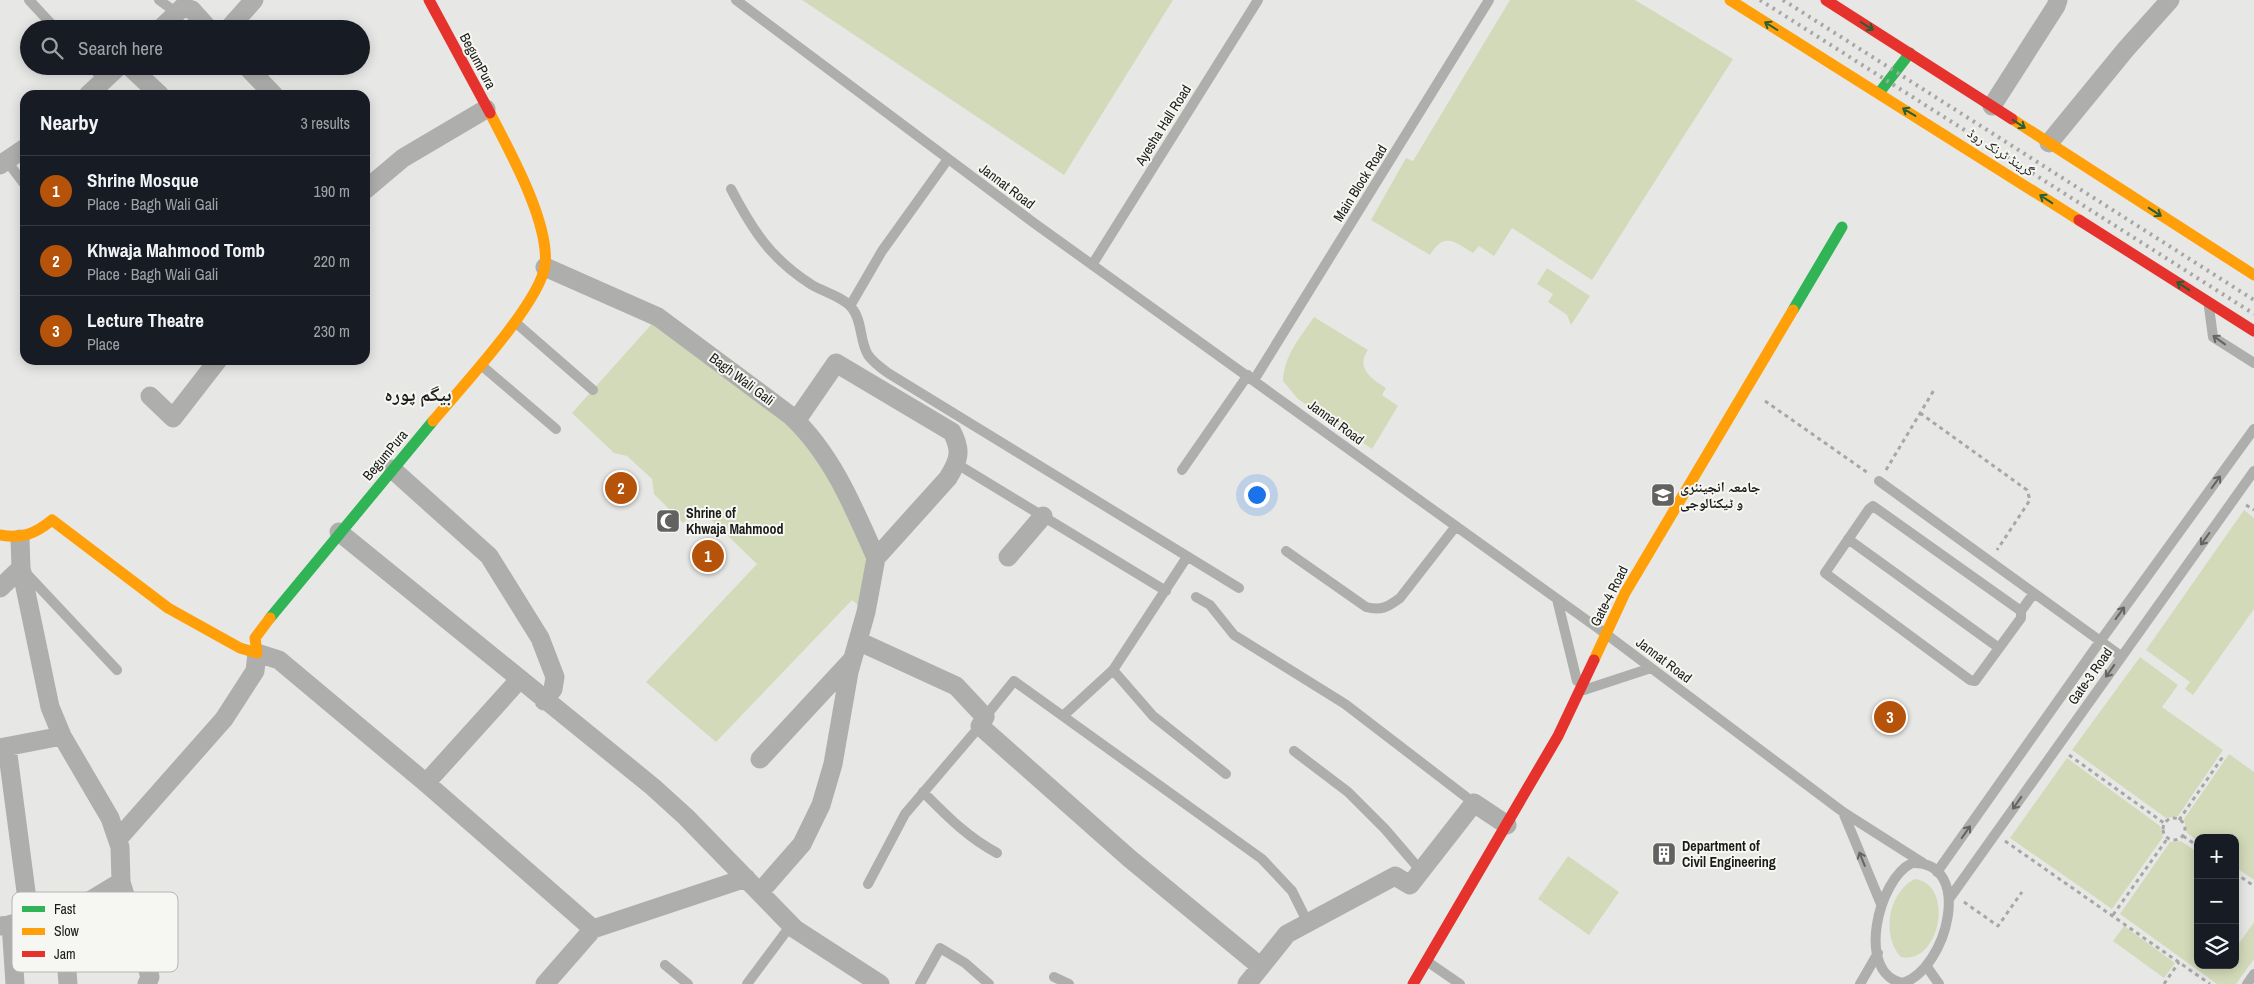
<!DOCTYPE html>
<html lang="en">
<head>
<meta charset="utf-8">
<style>
	body { margin:0; font-family:"Archivo Narrow","Noto Naskh Arabic",sans-serif; background:#242831; color:#f1f3f6 }
	.controls { position:absolute; right:15px; bottom:15px; display:grid; overflow:hidden; border-radius:10px; box-shadow:0 2px 12px #0003 }
	.controls button { width:45px; height:45px; display:grid; place-items:center; padding:0; border:0; border-bottom:1px solid #363941; background:#171b24; color:#f1f3f6; font:25px sans-serif }
	.you { position:absolute; left:1256px; top:494px; width:18px; height:18px; margin:-12px; border:4px solid #fff; border-radius:50%; background:#1a73e8; box-shadow:0 0 0 8px #1a73e833 }
	.badge { display:grid; place-items:center; width:32px; height:32px; border-radius:50%; background:#b45309; color:#fff; font-size:16px; font-weight:700 }
	.pin { position:absolute; translate:-50% -50%; border:2px solid #fff; box-shadow:0 1px 5px #0006 }
	.list { margin:0; padding:0; list-style:none }
	h2 { display:flex; justify-content:space-between; align-items:center; height:65px; margin:0; padding:0 20px; font-size:21px }
	h2 small { font-size:16px; font-weight:400; color:#9ea1a6 }
	.list li { display:grid; grid-template-columns:32px 1fr auto; gap:15px; align-items:center; box-sizing:border-box; height:70px; padding:0 20px; border-top:1px solid #363941 }
	.list b { display:block; font-size:19px; white-space:nowrap }
	.list p { margin:0; font-size:16px; white-space:nowrap; color:#9ea1a6 }
	.list em { font-size:16px; font-style:normal; color:#9ea1a6 }
	.icon { flex:none; width:28px; height:28px; fill:none; stroke:currentColor; stroke-width:2; stroke-linecap:round; stroke-linejoin:round }
	.map { position:relative; flex:none; width:2254px; height:984px; overflow:hidden }
	.search { position:absolute; background:#171b24; box-shadow:0 2px 12px #0003; left:20px; top:20px; width:350px; height:55px; display:flex; align-items:center; gap:12px; box-sizing:border-box; padding:0 18px; border-radius:28px; color:#9ea1a6; font-size:19px }
	.panel { position:absolute; background:#171b24; box-shadow:0 2px 12px #0003; left:20px; top:90px; width:350px; height:275px; border-radius:15px }
	.map>svg:first-child { display:block }
</style>
</head>
<body>
<div class="map">
<svg width="2254" height="984" viewBox="0 0 2254 984">
	<rect width="100%" height="100%" fill="#e7e8e6"/>
	<!-- green -->
	<path fill="#d3dab9" d="M 802,0 L 1173,0 L 1064,175 Z
		M 1510,0 L 1635,0 L 1733,59 L 1592,280 L 1512,228 L 1494,256 L 1479,246 L 1473,253 C 1455,242 1444,231 1430,255 L 1371,220 L 1406,158 L 1413,161 Z
		M 1547,268 L 1590,296 L 1571,325 L 1567,315 L 1548,302 L 1553,294 L 1537,284 Z
		M 658,317 L 791,416 L 876,558 L 866,612 L 852,600 L 716,742 L 646,682 L 757,564 L 698,507 L 683,523 L 654,494 L 652,479 L 627,456 L 614,453 L 572,413 Z
		M 1314,317 L 1368,350 C 1355,368 1372,379 1386,388 L 1382,395 L 1398,406 L 1372,449 L 1298,399 L 1283,381 C 1284,355 1300,338 1314,317 Z
		M 2244,510 L 2254,518 L 2254,609 L 2193,695 L 2185,689 L 2190,682 L 2146,650 Z
		M 2140,657 L 2178,685 L 2162,707 L 2223,750 L 2178,816 L 2166,818 L 2072,750 Z
		M 2229,754 L 2254,772 L 2254,880 L 2235,867 L 2235,838 L 2198,838 L 2198,841 L 2187,833 L 2184,819 Z
		M 2067,758 L 2160,826 L 2163,837 L 2112,909 L 2010,838 Z
		M 2181,841 L 2198,853 L 2198,965 L 2235,965 L 2235,945 L 2237,946 L 2254,922 L 2254,959 L 2236,984 L 2217,984 L 2120,914 L 2170,842 Z
		M 1568,856 L 1619,892 L 1589,935 L 1538,899 Z
		M 1915,879 C 1956,885 1939,966 1901,957 C 1881,936 1888,892 1915,879 Z
		M 2124,926 L 2175,963 L 2164,978 L 2113,941 Z"/>
	<g fill="none" stroke-linecap="round" stroke-linejoin="round">
		<!-- path -->
		<path stroke="#a7a7a7" stroke-width="3" stroke-dasharray="4 4" stroke-linecap="butt" d="M 1765,401 L 1868,473
			M 1920,413 L 2027,490 L 2030,500 L 1997,550
			M 1886,470 L 1934,390
			M 2246,505 L 2254,510
			M 2069,755 L 2164,823
			M2163 829a11 11 0 1 1 22 0a11 11 0 1 1-22 0Z
			M 2179,820 L 2224,755
			M 2183,836 L 2198,846
			M 2005,841 L 2210,984
			M 2235,873 L 2254,886
			M 1964,902 L 1998,926 L 2022,892
			M 2113,915 L 2167,839
			M 2164,984 L 2179,962"/>
		<!-- lane -->
		<path stroke="#aeaead" stroke-width="10" d="M 29,0 L 56,29
			M 159,0 L 177,13
			M 736,0 L 1034,223 L 1606,634 L 1843,812 L 1923,863
			M 91,66 L 104,80
			M 6,160 L 25,185
			M 731,189 C 753,231 771,259 812,285 C 824,292 843,297 852,308 C 863,322 859,340 868,355 C 873,362 881,368 888,373 L 1239,588
			M 1092,265 L 1258,0
			M 850,306 L 882,251 L 948,159
			M 2209,307 L 2213,337 L 2254,363
			M 516,323 L 593,390
			M 481,365 L 556,429
			M 1254,380 L 1489,0
			M 957,464 L 1166,591
			M 1182,470 L 1248,375
			M 1879,481 L 2121,656
			M 1848,539 L 1999,648
			M 1286,551 L 1366,607 C 1381,611 1388,607 1400,598 L 1456,526
			M 25,572 L 117,670
			M 1196,597 L 1210,605 L 1234,635 L 1345,704 L 1474,803
			M 1557,599 L 1577,681
			M 2021,611 L 1873,506 L 1869,509 L 1825,573 L 1970,680 L 1975,681 L 2021,618 L 2021,611 L 2034,593
			M 1113,670 L 1153,716 L 1226,774
			M 1584,690 L 1651,668
			M 1063,716 L 1113,670 L 1187,557
			M 985,717 L 1014,681 L 1262,859 L 1292,891 L 1308,923
			M 1294,751 L 1348,792 L 1385,829 L 1421,871
			M 923,792 C 947,816 967,837 997,853
			M 1843,812 L 1881,904
			M 1912,863 C 1975,861 1947,969 1903,983 C 1855,974 1878,879 1912,863 Z
			M 1937,872 L 2101,640 L 2254,429
			M 868,884 L 905,814 L 980,726
			M 1949,899 L 2254,471
			M 1428,962 L 1460,984
			M 665,965 L 688,984
			M 1927,967 L 1939,984
			M 1054,977 L 1069,984
			M 747,984 L 791,925
			M 920,984 L 940,948 L 965,963 L 989,984
			M 1860,984 L 1878,953
			M 2247,984 L 2254,974"/>
		<!-- street -->
		<path stroke="#aeaead" stroke-width="19" d="M 160,29 L 183,7 L 192,10 L 209,29
			M 228,29 L 254,0
			M 129,66 L 160,95
			M 246,66 L 274,95
			M 88,95 L 119,66
			M 1992,106 L 2056,6 L 2058,0
			M 2049,143 L 2126,49 L 2170,0
			M 0,165 L 25,148
			M 365,190 L 403,158 L 486,109
			M 545,267 L 658,317 L 791,416 C 832,454 854,508 876,558
			M 150,396 L 173,418 L 218,360
			M 392,469 L 489,556 L 540,638 L 555,677 L 553,689 L 544,701
			M 339,532 L 653,787 L 686,817 L 795,929 L 880,984
			M 20,539 L 21,568 L 50,707 L 62,736 L 110,818 L 120,847 L 121,882 L 150,977 L 147,984
			M 1008,557 L 1043,516
			M 0,588 L 21,568
			M 858,641 L 956,686 L 985,717 L 980,726 L 1129,858 L 1261,967
			M 7,747 L 30,922
			M 0,748 L 62,736
			M 760,759 L 851,661
			M 426,783 L 519,680
			M 118,839 L 224,719 L 255,671 L 257,653 L 279,660 L 426,783 L 593,929
			M 760,892 L 802,844 L 821,805 L 833,764 L 849,672 L 866,612 L 876,558 L 948,478 C 959,460 962,451 952,432 L 836,363 L 796,421
			M 63,917 L 68,984
			M 11,924 L 15,984
			M 0,926 L 63,917 L 121,882
			M 545,984 L 593,929 L 746,878
			M 1247,984 L 1287,934 L 1395,876 L 1410,885 L 1474,803 L 1507,825"/>
		<!-- fast -->
		<path stroke="#30b455" stroke-width="11" d="M 1879,93 L 1910,53
			M 1793,310 L 1842,227
			M 270,618 L 433,421"/>
		<!-- slow -->
		<path stroke="#ff9f0a" stroke-width="11" d="M 1730,0 L 2079,220
			M 2012,119 L 2254,275
			M 433,421 C 459,390 541,302 545,265 C 550,223 509,150 490,113
			M 0,535 C 22,539 35,534 52,520 L 168,608 L 240,648 L 257,653 L 255,638 L 270,618
			M 1594,660 L 1625,593 L 1793,310"/>
		<!-- jam -->
		<path stroke="#e5322d" stroke-width="11" d="M 429,0 L 490,113
			M 1826,0 L 2012,119
			M 2079,220 L 2254,331
			M 1413,984 L 1558,736 L 1594,660"/>
		<!-- rail -->
		<path stroke="#a6a6a5" stroke-width="4" stroke-dasharray="2.5 5" stroke-linecap="butt" d="M 1760,0 L 2254,314
			M 1783,0 L 2254,300"/>
	</g>
	<!-- one-way arrows -->
	<defs><path id="oneway-shaft" d="M-6 0H5M1.5-3L5.5 0L1.5 3" fill="none" stroke-width="1.6" stroke-linecap="round" stroke-linejoin="round" transform="scale(1.25)"/></defs>
	<g stroke="#246034">
		<use href="#oneway-shaft" transform="translate(1771 26) rotate(-148)"/>
		<use href="#oneway-shaft" transform="translate(1867 26) rotate(32)"/>
		<use href="#oneway-shaft" transform="translate(1909 112) rotate(-149)"/>
		<use href="#oneway-shaft" transform="translate(2019 124) rotate(33)"/>
		<use href="#oneway-shaft" transform="translate(2046 199) rotate(-147)"/>
		<use href="#oneway-shaft" transform="translate(2155 212) rotate(33)"/>
		<use href="#oneway-shaft" transform="translate(2183 286) rotate(-147)"/>
	</g>
	<g stroke="#646463">
		<use href="#oneway-shaft" transform="translate(2219 340) rotate(-144)"/>
		<use href="#oneway-shaft" transform="translate(2216 482) rotate(-54)"/>
		<use href="#oneway-shaft" transform="translate(2205 539) rotate(126)"/>
		<use href="#oneway-shaft" transform="translate(2120 613) rotate(-54)"/>
		<use href="#oneway-shaft" transform="translate(2110 671) rotate(125)"/>
		<use href="#oneway-shaft" transform="translate(2017 803) rotate(125)"/>
		<use href="#oneway-shaft" transform="translate(1966 832) rotate(-55)"/>
		<use href="#oneway-shaft" transform="translate(1862 859) rotate(-112)"/>
	</g>
	<!-- icons -->
	<defs>
		<symbol id="university-square" viewBox="-11 -11 22 22"><rect x="-9" y="-9" width="18" height="18" rx="4" fill="#626361" stroke="#f6f7f2"/><path d="M0-5L7-2L0 1L-7-2ZM-4 1L0 2.5L4 1V4Q0 6-4 4Z" fill="#fff"/></symbol>
		<symbol id="mosque-square" viewBox="-11 -11 22 22"><rect x="-9" y="-9" width="18" height="18" rx="4" fill="#626361" stroke="#f6f7f2"/><path d="M3.5-4.9A6 6 0 1 0 3.5 4.9A5 5 0 1 1 3.5-4.9Z" fill="#fff"/></symbol>
		<symbol id="building-square" viewBox="-11 -11 22 22"><rect x="-9" y="-9" width="18" height="18" rx="4" fill="#626361" stroke="#f6f7f2"/><path d="M-4-6H4V6H1V3H-1V6H-4ZM-2.5-4.3h1.7v1.8h-1.7ZM.8-4.3h1.7v1.8H.8ZM-2.5-1h1.7V.8h-1.7ZM.8-1h1.7V.8H.8Z" fill="#fff"/></symbol>
	</defs>
	<g fill-rule="evenodd">
		<use href="#university-square" x="1649" y="481" width="28" height="28"/>
		<use href="#mosque-square" x="654" y="507" width="28" height="28"/>
		<use href="#building-square" x="1650" y="840" width="28" height="28"/>
	</g>
	<g text-anchor="middle" dominant-baseline="central" stroke-width="4" stroke-linejoin="round" paint-order="stroke">
		<!-- street labels -->
		<g font-size="14" fill="#1b1b19" stroke="#f6f7f2">
			<text transform="translate(478 61) rotate(62)">BegumPura</text>
			<text transform="translate(1163 125) rotate(-58)">Ayesha Hall Road</text>
			<text transform="translate(2001 152) rotate(33)">گرینڈ ٹرنک روڈ</text>
			<text transform="translate(1360 183) rotate(-58)">Main Block Road</text>
			<text transform="translate(1007 186) rotate(37)">Jannat Road</text>
			<text transform="translate(742 379) rotate(37)">Bagh Wali Gali</text>
			<text transform="translate(1336 422) rotate(36)">Jannat Road</text>
			<text transform="translate(385 455) rotate(-50)">BegumPura</text>
			<text transform="translate(1609 596) rotate(-63)">Gate-4 Road</text>
			<text transform="translate(1664 660) rotate(37)">Jannat Road</text>
			<text transform="translate(2090 676) rotate(-55)">Gate-3 Road</text>
		</g>
		<!-- poi labels -->
		<g font-size="14" font-weight="bold" fill="#1b1b19" stroke="#f6f7f2" text-anchor="start">
			<text x="1680" y="487">جامعہ انجینئری<tspan x="1680" dy="16">و ٹیکنالوجی</tspan></text>
			<text x="686" y="513">Shrine of<tspan x="686" dy="16">Khwaja Mahmood</tspan></text>
			<text x="1682" y="846">Department of<tspan x="1682" dy="16">Civil Engineering</tspan></text>
		</g>
		<!-- district labels -->
		<g font-size="19" font-weight="bold" fill="#1b1b19" stroke="#f6f7f2">
			<text x="418" y="394">بیگم پورہ</text>
		</g>
	</g>
	<!-- legend -->
	<rect x="12" y="892" width="166" height="80" rx="8" fill="#f6f7f2" stroke="#b4b5b1" stroke-width="1"/>
	<rect x="22" y="906" width="23" height="6" fill="#30b455"/>
	<rect x="22" y="928" width="23" height="7" fill="#ff9f0a"/>
	<rect x="22" y="951" width="23" height="6" fill="#e5322d"/>
	<g font-size="14" fill="#1b1b19">
		<text x="54" y="914">Fast</text>
		<text x="54" y="936">Slow</text>
		<text x="54" y="959">Jam</text>
	</g>
</svg>
<div class="controls">
<button>+</button>
<button>−</button>
<button><svg class="icon" aria-label="layers" viewBox="0 0 24 24"><path d="M12 4l9 5-9 5-9-5zM3 14l9 5 9-5"/></svg></button>
</div>
<div class="you"></div>
<div class="pin badge" style="left:708px;top:556px">1</div>
<div class="pin badge" style="left:621px;top:488px">2</div>
<div class="pin badge" style="left:1890px;top:717px">3</div>
<div class="search"><svg class="icon" aria-label="search" viewBox="0 0 24 24"><circle cx="10" cy="10" r="6"/><path d="M15 15l6 6"/></svg>Search here</div>
<section class="panel">
<h2>Nearby<small>3 results</small></h2>
<ul class="list">
<li><span class="badge">1</span><div><b>Shrine Mosque</b><p>Place · Bagh Wali Gali</p></div><em>190 m</em></li>
<li><span class="badge">2</span><div><b>Khwaja Mahmood Tomb</b><p>Place · Bagh Wali Gali</p></div><em>220 m</em></li>
<li><span class="badge">3</span><div><b>Lecture Theatre</b><p>Place</p></div><em>230 m</em></li>
</ul>
</section>
</div>
</body>
</html>
